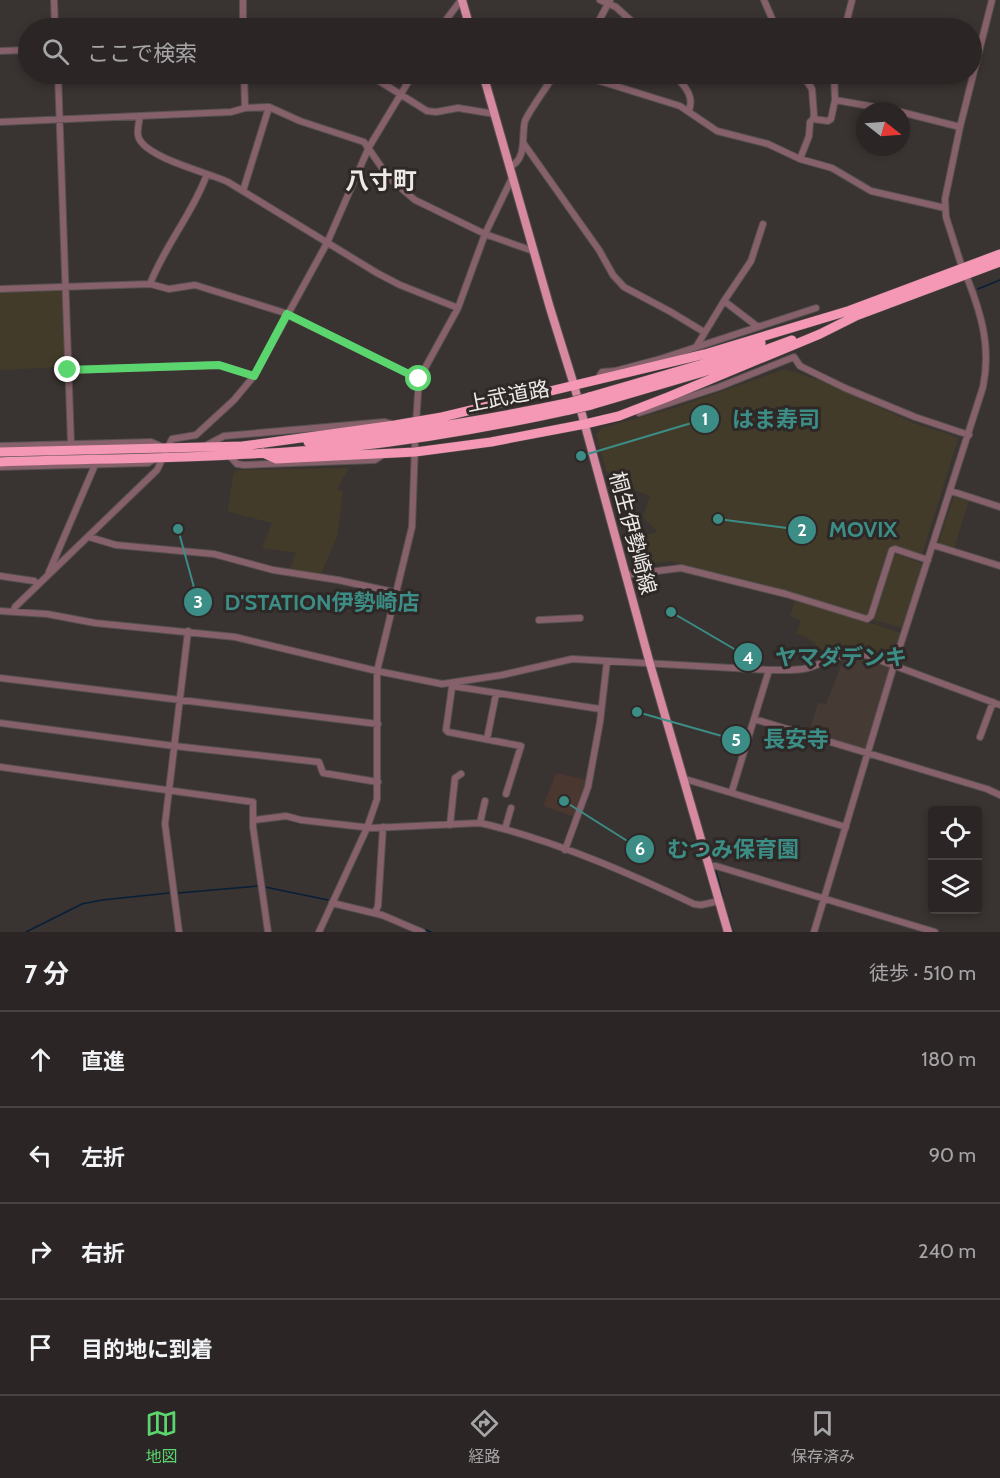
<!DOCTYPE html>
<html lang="ja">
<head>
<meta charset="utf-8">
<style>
	body { margin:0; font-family:Cabin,"Noto Sans JP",sans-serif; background:#373232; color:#f1f3f6 }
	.controls { position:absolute; right:18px; bottom:18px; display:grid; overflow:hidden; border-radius:6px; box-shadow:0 3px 9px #0003 }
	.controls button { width:54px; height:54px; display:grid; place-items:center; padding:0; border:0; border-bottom:2px solid #474342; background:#2b2625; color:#f1f3f6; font:30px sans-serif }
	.compass { position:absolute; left:856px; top:102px; width:54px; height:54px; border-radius:50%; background:#2b2625; box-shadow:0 3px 9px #0003; rotate:107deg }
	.stop { position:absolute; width:18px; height:18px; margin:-14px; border:4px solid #5bd56e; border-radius:50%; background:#fff }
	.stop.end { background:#5bd56e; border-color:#fff; box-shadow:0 2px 6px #0008 }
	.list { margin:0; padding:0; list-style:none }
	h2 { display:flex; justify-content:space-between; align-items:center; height:78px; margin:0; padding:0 24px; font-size:26px }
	h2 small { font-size:20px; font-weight:400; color:#a6a5a7 }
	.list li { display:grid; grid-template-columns:39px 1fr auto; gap:18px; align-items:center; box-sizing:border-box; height:96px; padding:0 24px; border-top:2px solid #474342 }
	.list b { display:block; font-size:22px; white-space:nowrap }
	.list em { font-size:20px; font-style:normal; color:#a6a5a7 }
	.icon { flex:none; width:33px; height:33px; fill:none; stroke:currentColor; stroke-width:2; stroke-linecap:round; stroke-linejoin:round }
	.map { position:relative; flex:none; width:1000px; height:932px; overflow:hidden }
	.search { position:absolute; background:#2b2625; box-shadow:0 3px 9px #0003; left:18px; right:18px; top:18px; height:66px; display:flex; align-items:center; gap:15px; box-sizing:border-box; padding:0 21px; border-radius:33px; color:#a6a5a7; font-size:22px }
	.sheet { height:462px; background:#2b2625 }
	nav { display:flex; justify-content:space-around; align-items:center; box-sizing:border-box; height:84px; border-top:2px solid #474342; background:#2b2625; font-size:16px; color:#a6a5a7 }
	nav a { display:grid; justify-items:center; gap:3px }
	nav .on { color:#5bd56e }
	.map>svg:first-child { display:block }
</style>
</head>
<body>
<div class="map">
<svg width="1000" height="932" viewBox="0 0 1000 932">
	<rect width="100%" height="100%" fill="#393331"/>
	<!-- commercial -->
	<path fill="#433b2a" d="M 61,290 L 63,292 L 66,367 L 0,370 L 0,293 Z
		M 785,369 L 819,380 L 916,424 L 957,437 L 958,439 L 922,555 L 891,545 L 889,547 L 868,613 L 864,615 L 793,593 L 669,561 L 635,566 L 639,536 L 658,532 L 643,517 L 650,496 L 639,492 L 606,471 L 596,434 L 602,428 L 674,408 Z
		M 349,468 L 337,489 L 343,491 L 338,534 L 321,574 L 289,570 L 296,553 L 262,548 L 272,523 L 228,512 L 233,474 L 236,470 Z
		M 954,495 L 969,500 L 954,549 L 938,544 Z
		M 896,554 L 923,564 L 904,627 L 902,628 L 879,621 L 877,625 L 900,633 L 902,635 L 894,659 L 891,661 L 852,647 L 850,650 L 845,650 L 843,647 L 839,649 L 840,651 L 828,656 L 811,640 L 796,633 L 801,621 L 790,616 L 795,600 L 876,625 L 877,621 L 874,620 L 894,555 Z"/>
	<!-- built -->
	<path fill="#463a35" d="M 844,658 L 866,658 L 887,664 L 890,669 L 867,748 L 864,749 L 809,733 L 818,703 L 826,704 Z"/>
	<!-- education -->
	<path fill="#4a3730" d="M 556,773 L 587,780 L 575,817 L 543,806 Z"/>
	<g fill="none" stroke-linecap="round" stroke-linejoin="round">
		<!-- stream -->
		<path stroke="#081f38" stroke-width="1.5" d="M 978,289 L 1000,280
			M 716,871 L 723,898
			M 265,887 L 328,900
			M 178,893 L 258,886
			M 724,904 L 733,932
			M 401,920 L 431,932
			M 26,932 L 82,904 L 102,900 L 169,893"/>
		<defs>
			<path id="minor" d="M 54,0 L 55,28
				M 600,0 L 616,7 L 639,28
				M 764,0 L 776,28
				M 243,28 L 243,0
				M 440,28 L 461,0
				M 595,28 L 610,0
				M 845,28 L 852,0
				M 0,51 L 28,50
				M 58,74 L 71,444
				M 244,74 L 245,108
				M 368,74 L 427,111 L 436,112 L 458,108 L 495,114
				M 577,74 L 680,106 L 717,131 L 768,144 L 800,159 L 832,168 L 871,191 L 945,208
				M 674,74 C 683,85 695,95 689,110
				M 835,100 L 898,111
				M 901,112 L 960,127
				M 140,116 C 139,122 137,129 138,135 C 141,157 210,173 228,182 L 377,273 L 400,285 L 458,308
				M 813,119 L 828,121 L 831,119 L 835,100 L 834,74
				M 0,122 L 231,112 L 245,108 L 269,107 L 300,121 L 364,142 L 389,178 L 415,200 L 485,234 L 533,251
				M 524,144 L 599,250 L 613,275 L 624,287 L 671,312 L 704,332
				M 800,159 L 809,136 L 810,122 L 813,119 L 814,115 L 812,89 L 802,74
				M 509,167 C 528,160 521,135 525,121 C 529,111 548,85 555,74
				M 243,191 L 269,107
				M 961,264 L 946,217 L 945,199 L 960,127 L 992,0
				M 150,284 C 165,245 193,213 207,174
				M 0,289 L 150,284 L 169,289 L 195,285 L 282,312 L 419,379
				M 758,327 L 724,301 L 751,261 L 763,224
				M 696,347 L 724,301
				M 68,370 L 219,365 L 254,376
				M 597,380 L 602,372 L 615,371 L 660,359 L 816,308
				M 639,413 L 719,387 L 794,357 L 800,366 L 845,388 L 915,417 L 969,435
				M 416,423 L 419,379 L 458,308 L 485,234 L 512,178
				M 0,446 L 151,442 L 160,446
				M 205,446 L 224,436 L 384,422 L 392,424
				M 228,454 L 237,464 L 244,465 L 375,460 L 384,454
				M 0,467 L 148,463 L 155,459
				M 951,491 L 1000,507
				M 89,537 L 116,545 L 214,554 L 273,570 L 338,580 L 398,593
				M 933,545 L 1000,566
				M 49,572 L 95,465
				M 625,575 L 681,568 L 786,594 L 867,619 L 871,616 L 892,550 L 895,549 L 928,560
				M 0,576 L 34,581 L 38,584
				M 0,611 L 47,614 L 95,623 L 235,637 L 377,671 L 442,684 L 502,675 L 572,659 L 769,670 C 782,670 795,671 808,668 C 827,662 842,652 863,654 L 1000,705
				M 14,611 L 15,607 L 157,470 L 172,439 L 196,435 L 234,400 L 254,376 L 327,243 L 369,147 L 413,74
				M 539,620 L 580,618
				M 0,678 L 378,724
				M 452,686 L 600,709
				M 452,687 L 446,730 L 448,732 L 521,746 L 506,794
				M 754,719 L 987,789 L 1000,795
				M 0,723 L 174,746 L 319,762 L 323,773 L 378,782
				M 980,737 L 993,702
				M 487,739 L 496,694
				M 0,767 L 253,802 L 253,827 L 268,932
				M 685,779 L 846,827
				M 732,791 L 769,670
				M 254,820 L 286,816 L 301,820 L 372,828 L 480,823 L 489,825 C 560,843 629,873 694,904 L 701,905 L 719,901
				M 480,823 L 485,801
				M 450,825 L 455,778 L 461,774
				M 505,829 L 511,808
				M 565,850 L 588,787 L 600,722 L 607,661
				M 709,866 L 716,866 L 935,932
				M 332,903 L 382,915 L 422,932
				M 375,913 L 378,906 L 383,827
				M 179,932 L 165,824 L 188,631
				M 319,932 L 367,828 L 377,799 L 377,671 L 412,527 L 415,445
				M 814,932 L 894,665 L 983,387 C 991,348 982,316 968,280"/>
			<path id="major" d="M 462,0 L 470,28
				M 483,74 L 550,308 L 574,385 L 650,664 L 728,932"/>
			<path id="highway" d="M 848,311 L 1000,254
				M 853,317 L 1000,262
				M 589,397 L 706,363 L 761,343
				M 591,405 L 710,370 L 792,340
				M 308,442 C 396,435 481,421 567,403
				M 243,446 L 395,425 L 442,417 L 705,354 L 851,310
				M 0,452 L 246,446
				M 263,453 L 276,459 L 415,452 L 491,442 L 585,424 L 619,416 L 668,397 L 820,334 L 858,315
				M 0,462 C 116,458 234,458 349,447 C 423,439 496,426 569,410"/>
		</defs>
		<!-- minor casing -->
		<use href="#minor" stroke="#56504e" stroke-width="8"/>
		<!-- major casing -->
		<use href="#major" stroke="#56504e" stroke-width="10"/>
		<!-- highway casing -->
		<use href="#highway" stroke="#56504e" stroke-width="10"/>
		<!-- minor -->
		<use href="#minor" stroke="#86606b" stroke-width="6"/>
		<!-- major -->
		<use href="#major" stroke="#d689a0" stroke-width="8"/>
		<!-- highway -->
		<use href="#highway" stroke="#f598b5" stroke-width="9"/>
		<defs>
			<path id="highway-bridge" d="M 567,403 L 589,397
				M 569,410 L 591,405"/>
		</defs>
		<!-- highway-bridge casing -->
		<use href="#highway-bridge" stroke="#56504e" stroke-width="10" stroke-linecap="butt"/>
		<!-- highway-bridge -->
		<use href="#highway-bridge" stroke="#f598b5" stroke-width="9"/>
	</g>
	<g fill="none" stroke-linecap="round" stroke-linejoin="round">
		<!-- route -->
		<path stroke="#5bd56e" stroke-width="8" d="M 68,370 L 219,365 L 254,376 L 287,314 L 419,379"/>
	</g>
	<g text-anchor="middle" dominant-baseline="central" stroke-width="6" stroke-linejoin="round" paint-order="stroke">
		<!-- street labels -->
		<g font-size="21" fill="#ece9e7" stroke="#2e2927">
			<text transform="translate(508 396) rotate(-11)">上武道路</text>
			<text transform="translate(633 533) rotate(75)">桐生伊勢崎線</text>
		</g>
		<!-- quarter labels -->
		<g font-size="24" font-weight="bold" fill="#ece9e7" stroke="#2e2927">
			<text x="381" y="180">八寸町</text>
		</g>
	</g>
	<!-- callouts -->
	<path fill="none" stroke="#3b8d86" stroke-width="2" d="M581 456L705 419M718 519L802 530M178 529L198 602M671 612L748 657M637 712L736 740M564 801L640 849"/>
	<g fill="#3b8d86" stroke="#2e2927" stroke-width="2">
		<circle cx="581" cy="456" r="6"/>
		<circle cx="718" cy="519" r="6"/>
		<circle cx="178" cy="529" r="6"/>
		<circle cx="671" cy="612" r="6"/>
		<circle cx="637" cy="712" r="6"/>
		<circle cx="564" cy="801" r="6"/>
		<circle cx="705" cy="419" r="15"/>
		<circle cx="802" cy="530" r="15"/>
		<circle cx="198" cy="602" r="15"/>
		<circle cx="748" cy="657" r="15"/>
		<circle cx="736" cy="740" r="15"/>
		<circle cx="640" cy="849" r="15"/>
	</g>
	<g font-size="18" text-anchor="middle" font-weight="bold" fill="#fff">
		<text x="705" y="425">1</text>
		<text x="802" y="536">2</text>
		<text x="198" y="608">3</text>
		<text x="748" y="664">4</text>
		<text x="736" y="746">5</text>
		<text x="640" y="855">6</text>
	</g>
	<g font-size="22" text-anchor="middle" font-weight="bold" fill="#3b8d86" stroke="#2e2927" stroke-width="6" stroke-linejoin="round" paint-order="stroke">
		<text x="776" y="427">はま寿司</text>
		<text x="863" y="537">MOVIX</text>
		<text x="322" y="610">D'STATION伊勢崎店</text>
		<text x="841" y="665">ヤマダデンキ</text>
		<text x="796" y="747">長安寺</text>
		<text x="733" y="857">むつみ保育園</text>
	</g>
</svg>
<div class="controls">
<button><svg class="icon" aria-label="locate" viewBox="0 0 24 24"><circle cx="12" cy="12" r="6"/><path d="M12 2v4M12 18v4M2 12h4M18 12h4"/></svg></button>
<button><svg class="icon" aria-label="layers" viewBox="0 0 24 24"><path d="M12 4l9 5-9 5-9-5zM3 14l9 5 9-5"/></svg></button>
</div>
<svg class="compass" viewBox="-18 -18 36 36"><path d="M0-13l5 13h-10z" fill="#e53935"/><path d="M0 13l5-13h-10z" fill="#a6a5a7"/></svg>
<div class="stop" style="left:419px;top:379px"></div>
<div class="stop end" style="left:68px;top:370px"></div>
<div class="search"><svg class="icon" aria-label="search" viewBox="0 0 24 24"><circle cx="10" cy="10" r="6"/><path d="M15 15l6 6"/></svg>ここで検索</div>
</div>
<section class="sheet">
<h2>7 分<small>徒歩 · 510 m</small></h2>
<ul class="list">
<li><svg class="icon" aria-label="ahead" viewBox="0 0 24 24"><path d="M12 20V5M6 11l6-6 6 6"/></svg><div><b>直進</b></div><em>180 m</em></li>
<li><svg class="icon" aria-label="left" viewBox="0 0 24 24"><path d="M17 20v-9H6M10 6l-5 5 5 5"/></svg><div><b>左折</b></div><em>90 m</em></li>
<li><svg class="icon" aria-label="right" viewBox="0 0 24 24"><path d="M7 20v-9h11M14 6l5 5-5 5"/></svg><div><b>右折</b></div><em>240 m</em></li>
<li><svg class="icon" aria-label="arrive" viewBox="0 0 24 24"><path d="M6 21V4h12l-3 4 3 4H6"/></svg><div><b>目的地に到着</b></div></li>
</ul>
</section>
<nav>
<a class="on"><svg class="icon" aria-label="map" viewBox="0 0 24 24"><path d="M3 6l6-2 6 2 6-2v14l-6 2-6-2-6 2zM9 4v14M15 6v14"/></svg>地図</a>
<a><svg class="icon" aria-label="directions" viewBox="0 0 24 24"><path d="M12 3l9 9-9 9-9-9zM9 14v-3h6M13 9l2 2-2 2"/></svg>経路</a>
<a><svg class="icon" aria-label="saved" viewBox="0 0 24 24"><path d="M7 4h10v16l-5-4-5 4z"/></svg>保存済み</a>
</nav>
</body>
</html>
